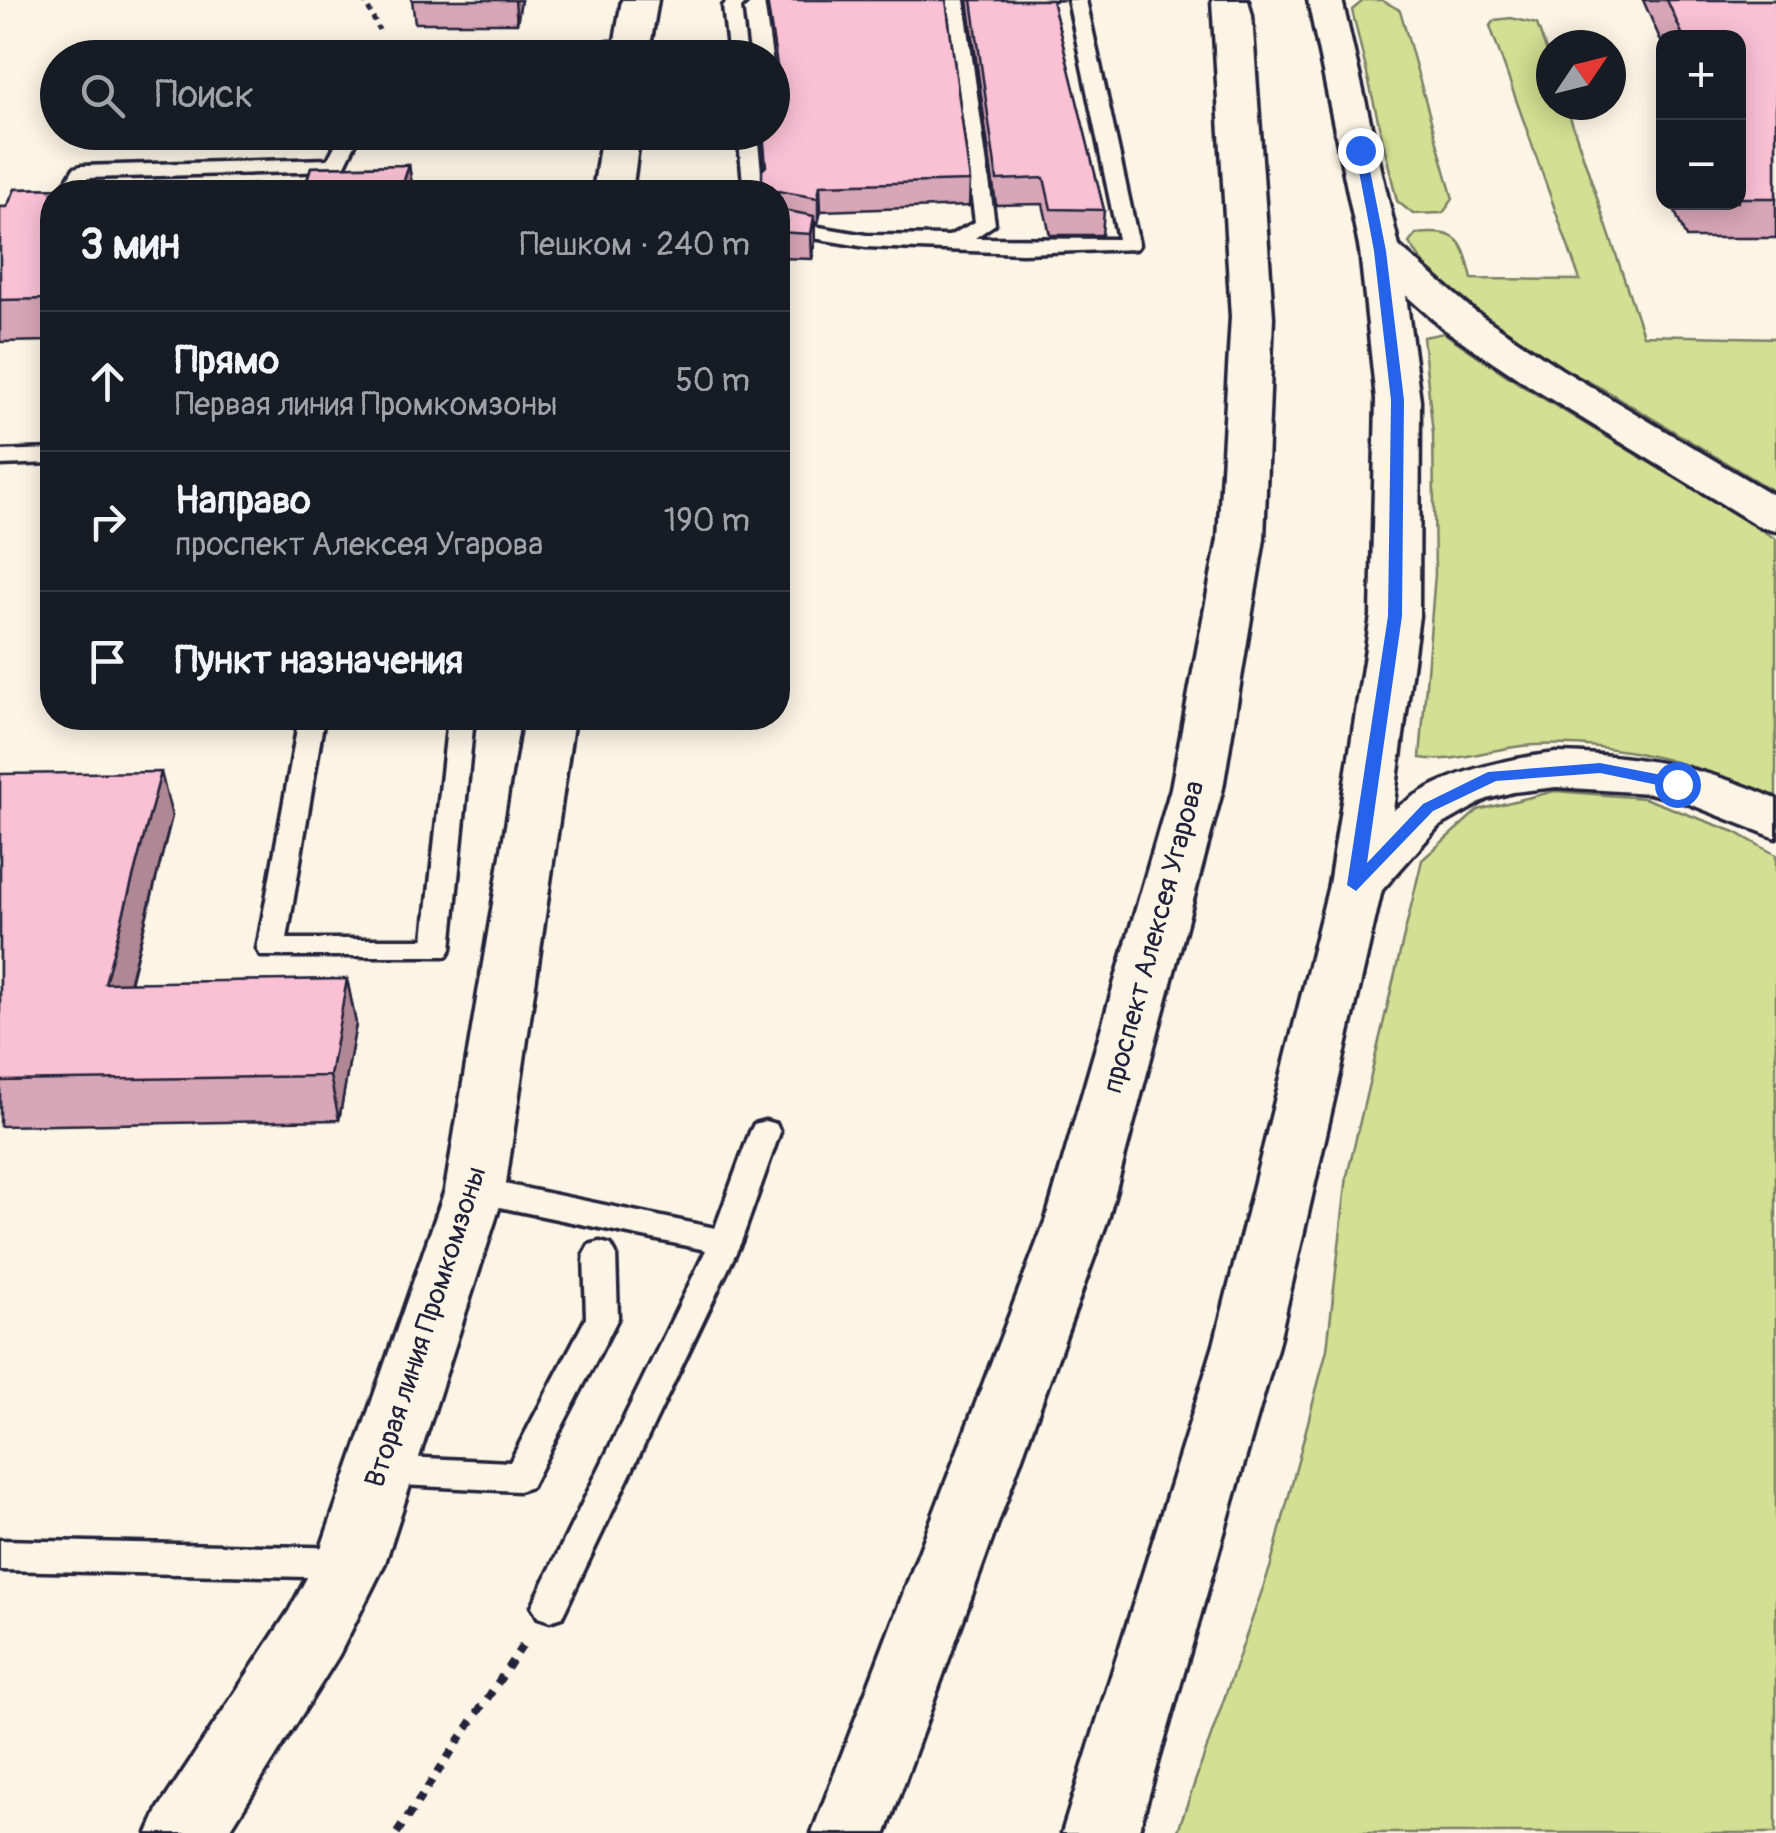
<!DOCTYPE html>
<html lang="ru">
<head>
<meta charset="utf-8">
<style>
	body { margin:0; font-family:Pangolin,sans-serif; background:#20242c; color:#f1f3f6 }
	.controls { position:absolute; right:30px; top:30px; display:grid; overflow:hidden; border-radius:20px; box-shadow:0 5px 25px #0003 }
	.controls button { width:90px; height:90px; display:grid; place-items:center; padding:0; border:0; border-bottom:2px solid #363941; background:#171b24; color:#f1f3f6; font:50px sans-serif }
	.compass { position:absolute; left:1536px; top:30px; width:90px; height:90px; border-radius:50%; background:#171b24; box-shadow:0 5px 25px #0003; rotate:55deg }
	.stop { position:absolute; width:30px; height:30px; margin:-22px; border:8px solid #2563eb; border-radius:50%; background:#fff }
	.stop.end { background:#2563eb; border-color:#fff; box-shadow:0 2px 10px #0008 }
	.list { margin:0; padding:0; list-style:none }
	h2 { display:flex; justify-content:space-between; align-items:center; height:130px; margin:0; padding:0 40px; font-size:42px }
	h2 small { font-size:32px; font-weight:400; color:#9ea1a6 }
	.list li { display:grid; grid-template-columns:65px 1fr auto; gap:30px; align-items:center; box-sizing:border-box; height:140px; padding:0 40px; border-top:2px solid #363941 }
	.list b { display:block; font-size:38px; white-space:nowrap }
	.list p { margin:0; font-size:32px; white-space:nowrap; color:#9ea1a6 }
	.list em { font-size:32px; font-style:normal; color:#9ea1a6 }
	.icon { flex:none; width:55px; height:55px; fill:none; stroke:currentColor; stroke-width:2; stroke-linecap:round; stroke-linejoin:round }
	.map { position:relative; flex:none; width:1776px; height:1833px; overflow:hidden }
	.search { position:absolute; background:#171b24; box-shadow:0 5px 25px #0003; left:40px; top:40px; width:750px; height:110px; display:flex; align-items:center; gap:25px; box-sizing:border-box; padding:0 35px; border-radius:55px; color:#9ea1a6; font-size:38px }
	.panel { position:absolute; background:#171b24; box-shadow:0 5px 25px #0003; left:40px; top:180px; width:750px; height:550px; border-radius:40px }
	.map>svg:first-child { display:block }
</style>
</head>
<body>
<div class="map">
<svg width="1776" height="1833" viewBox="0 0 1776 1833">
	<rect width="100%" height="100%" fill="#fcf5e5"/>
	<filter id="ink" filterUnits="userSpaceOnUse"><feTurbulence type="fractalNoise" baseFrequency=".01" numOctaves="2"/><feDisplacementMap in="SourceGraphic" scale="20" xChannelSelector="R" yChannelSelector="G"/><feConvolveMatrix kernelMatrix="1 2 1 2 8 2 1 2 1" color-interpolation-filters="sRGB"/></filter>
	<g filter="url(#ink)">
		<!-- green -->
		<path fill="#d3df92" stroke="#7a8066" stroke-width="2.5" d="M 1364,0 L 1381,0 L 1400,10 L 1453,199 L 1443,213 L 1413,214 L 1397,201 L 1352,10 Z
			M 1511,18 L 1537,24 L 1551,64 L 1551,105 L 1566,105 L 1643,335 L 1776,338 L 1776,493 L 1607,391 L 1492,332 L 1436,280 L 1409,243 L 1416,234 C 1459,229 1463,240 1472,279 L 1580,280 L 1490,26 L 1495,20 Z
			M 1444,333 L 1524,387 L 1776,539 L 1776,797 C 1698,765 1620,741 1535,745 C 1495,746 1460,764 1420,758 L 1435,574 L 1433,434 L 1423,337 Z
			M 1555,791 L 1644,798 L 1735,832 L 1776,855 L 1776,1833 L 1177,1833 L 1270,1568 L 1327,1349 L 1347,1176 L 1422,860 L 1478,810 Z"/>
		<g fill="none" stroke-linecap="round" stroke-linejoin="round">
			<defs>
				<path id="lane" d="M 729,0 L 749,0 L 741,8 L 747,58 L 729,58 L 723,6 Z
					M 946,0 L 964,0 L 995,224 L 975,238 L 1118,239 L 1068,0 L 1086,0 L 1139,245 L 1136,249 L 1022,253 L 866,247 L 778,232 L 778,220 L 866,235 L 949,236 L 975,222 Z
					M 631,41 L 640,46 L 637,50 L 509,58 L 381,58 L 390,53 Z
					M 342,132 L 361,132 L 345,165 L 335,171 L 88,178 L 79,192 L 60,192 L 74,168 L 81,166 L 328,159 Z
					M 738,132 L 757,132 L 763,192 L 744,192 Z
					M 52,449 L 52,463 L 0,465 L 0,451 Z
					M 299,718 L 324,718 L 287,939 L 424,939 L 448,718 L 474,718 L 451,949 L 447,956 L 261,956 L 257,949 Z
					M 765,1121 L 776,1124 L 780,1132 L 741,1242 L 562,1617 L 550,1621 L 538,1617 L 532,1606 L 706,1250 L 475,1202 L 464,1198 L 460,1190 L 464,1182 L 475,1178 L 715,1228 L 750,1132 L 754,1124 Z
					M 600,1242 L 611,1245 L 616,1254 L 618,1318 L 531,1487 L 519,1491 L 381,1484 L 369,1480 L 364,1470 L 369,1460 L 381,1456 L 510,1462 L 586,1318 L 584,1254 L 589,1245 Z
					M 0,1540 L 350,1548 L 362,1552 L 367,1563 L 362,1574 L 350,1578 L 0,1570 Z"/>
				<path id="street" d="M 622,0 L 658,0 L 648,58 L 612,58 Z
					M 602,132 L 640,132 L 632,192 L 593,192 Z
					M 1380,239 L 1394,242 L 1474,311 L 1561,369 L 1776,497 L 1776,531 L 1760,527 L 1531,387 L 1444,329 L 1366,260 L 1360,251 L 1366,242 Z
					M 524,718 L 574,718 L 505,1190 L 385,1563 L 339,1655 L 228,1833 L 148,1833 L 159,1808 L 289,1611 L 318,1557 L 445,1190 Z
					M 1556,753 C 1632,754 1706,767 1776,799 L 1776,838 L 1682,801 L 1649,793 L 1556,787 L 1513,792 L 1487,799 L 1438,827 L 1375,898 L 1356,904 L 1337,898 L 1329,885 C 1383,795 1456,765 1556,753 Z"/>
				<path id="primary" d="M 1212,0 L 1248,0 L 1252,16 L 1273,317 L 1264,539 L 1223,788 L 1108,1219 L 886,1833 L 812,1833 L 1046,1219 L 1171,788 L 1218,539 L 1231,317 Z
					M 1308,0 L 1342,0 L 1400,251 L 1420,400 L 1419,616 L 1383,885 L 1278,1345 L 1138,1833 L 1062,1833 L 1214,1345 L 1329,885 L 1371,616 L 1376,400 L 1360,251 Z"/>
			</defs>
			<!-- lane casing -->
			<use href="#lane" stroke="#22223b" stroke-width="7"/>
			<!-- street casing -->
			<use href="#street" stroke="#22223b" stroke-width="7"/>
			<!-- primary casing -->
			<use href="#primary" stroke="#22223b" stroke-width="7"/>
			<!-- path-far1 -->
			<path stroke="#22223b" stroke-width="5" stroke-dasharray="5 5" stroke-linecap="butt" d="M 364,0 L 379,30"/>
			<!-- path -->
			<path stroke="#22223b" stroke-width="8" stroke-dasharray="9 9" stroke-linecap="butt" d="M 397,1833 L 527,1639"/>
			<!-- lane -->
			<use href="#lane" fill="#fcf5e5" fill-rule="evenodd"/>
			<!-- street -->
			<use href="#street" fill="#fcf5e5" fill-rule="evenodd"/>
			<!-- primary -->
			<use href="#primary" fill="#fcf5e5" fill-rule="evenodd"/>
		</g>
		<!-- wall -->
		<path fill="#d7a6b7" stroke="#22223b" stroke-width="2.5" d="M 412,0 L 521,0 L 517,23 L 415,23 Z
			M 765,0 L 946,0 L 970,181 L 969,206 L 821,211 L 818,223 L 815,222 L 815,242 L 812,259 L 778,258 L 778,192 L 764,168 L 761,132 L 772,132 L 781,112 Z
			M 968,0 L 1065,0 L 1052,1 L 1104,210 L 1102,235 L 1050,235 L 1043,204 L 996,205 Z
			M 1643,0 L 1776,0 L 1776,238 L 1686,238 L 1671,202 L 1738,202 L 1738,38 L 1664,38 L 1664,48 Z
			M 1664,146 L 1664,184 L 1658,170 Z
			M 409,165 L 413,192 L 52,192 L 52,341 L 0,342 L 0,207 L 7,207 L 15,189 L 306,184 L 311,167 Z
			M 0,774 L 172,816 L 130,983 L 347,979 L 356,1024 L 339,1120 L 0,1126 Z"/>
		<!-- shaded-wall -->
		<path fill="#af8795" stroke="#22223b" stroke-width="2.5" d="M 515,0 L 521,0 L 517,23 Z
			M 409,165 L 413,192 L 405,192 L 403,183 Z
			M 820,185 L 821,211 L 818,223 L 818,198 Z
			M 814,216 L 815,242 L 812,259 L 811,234 Z
			M 161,772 L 172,816 L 118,1027 L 105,983 Z
			M 347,979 L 356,1024 L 339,1120 L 330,1076 Z"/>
		<!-- building -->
		<path fill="#fac1d5" stroke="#22223b" stroke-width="2.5" d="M 767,0 L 946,0 L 970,181 L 820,185 L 818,198 L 778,191 L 776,192 L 762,192 L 762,170 L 766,166 L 763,132 L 772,132 L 772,112 L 784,112 Z
			M 972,0 L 1052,0 L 1104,210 L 1051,209 L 1044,178 L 997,180 Z
			M 1667,0 L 1776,0 L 1776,198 L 1738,198 L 1738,38 L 1684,38 Z
			M 409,165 L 403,183 L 411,183 L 409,192 L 52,192 L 52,299 L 0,300 L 0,207 L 7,207 L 15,189 L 306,184 L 311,167 Z
			M 778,209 L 814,216 L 811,234 L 778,232 Z
			M 161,772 L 105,983 L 347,979 L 330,1076 L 0,1081 L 0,774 Z"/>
	</g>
	<!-- route -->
	<path fill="#2563eb" d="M 1360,146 L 1366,150 L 1386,251 L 1404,400 L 1402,616 L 1367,863 L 1423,804 L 1488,772 L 1600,763 L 1677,778 L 1684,784 L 1677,789 L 1600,773 L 1496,781 L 1433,811 L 1356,891 L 1347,885 L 1388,616 L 1391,400 L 1374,251 L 1355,150 Z"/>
	<g text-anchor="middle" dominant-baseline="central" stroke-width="8" stroke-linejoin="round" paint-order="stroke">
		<!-- street labels -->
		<g font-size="28" fill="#22223b" stroke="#fcf5e5">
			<text transform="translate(1154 937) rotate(-75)">проспект Алексея Угарова</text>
			<text transform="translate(426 1327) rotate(-72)">Вторая линия Промкомзоны</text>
		</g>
	</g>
</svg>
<div class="controls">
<button>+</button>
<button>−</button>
</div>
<svg class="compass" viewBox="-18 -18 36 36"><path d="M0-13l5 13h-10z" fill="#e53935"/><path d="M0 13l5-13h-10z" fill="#9ea1a6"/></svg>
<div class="stop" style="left:1677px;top:784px"></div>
<div class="stop end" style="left:1360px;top:150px"></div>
<div class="search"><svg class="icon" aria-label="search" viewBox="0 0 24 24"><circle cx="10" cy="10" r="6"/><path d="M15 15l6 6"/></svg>Поиск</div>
<section class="panel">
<h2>3 мин<small>Пешком · 240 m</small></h2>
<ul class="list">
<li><svg class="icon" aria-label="ahead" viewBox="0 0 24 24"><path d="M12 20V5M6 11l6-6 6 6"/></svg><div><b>Прямо</b><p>Первая линия Промкомзоны</p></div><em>50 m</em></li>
<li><svg class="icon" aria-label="right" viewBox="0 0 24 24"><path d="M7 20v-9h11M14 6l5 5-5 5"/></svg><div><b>Направо</b><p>проспект Алексея Угарова</p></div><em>190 m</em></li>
<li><svg class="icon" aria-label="arrive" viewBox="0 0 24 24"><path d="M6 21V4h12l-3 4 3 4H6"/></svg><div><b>Пункт назначения</b></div></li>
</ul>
</section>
</div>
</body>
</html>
